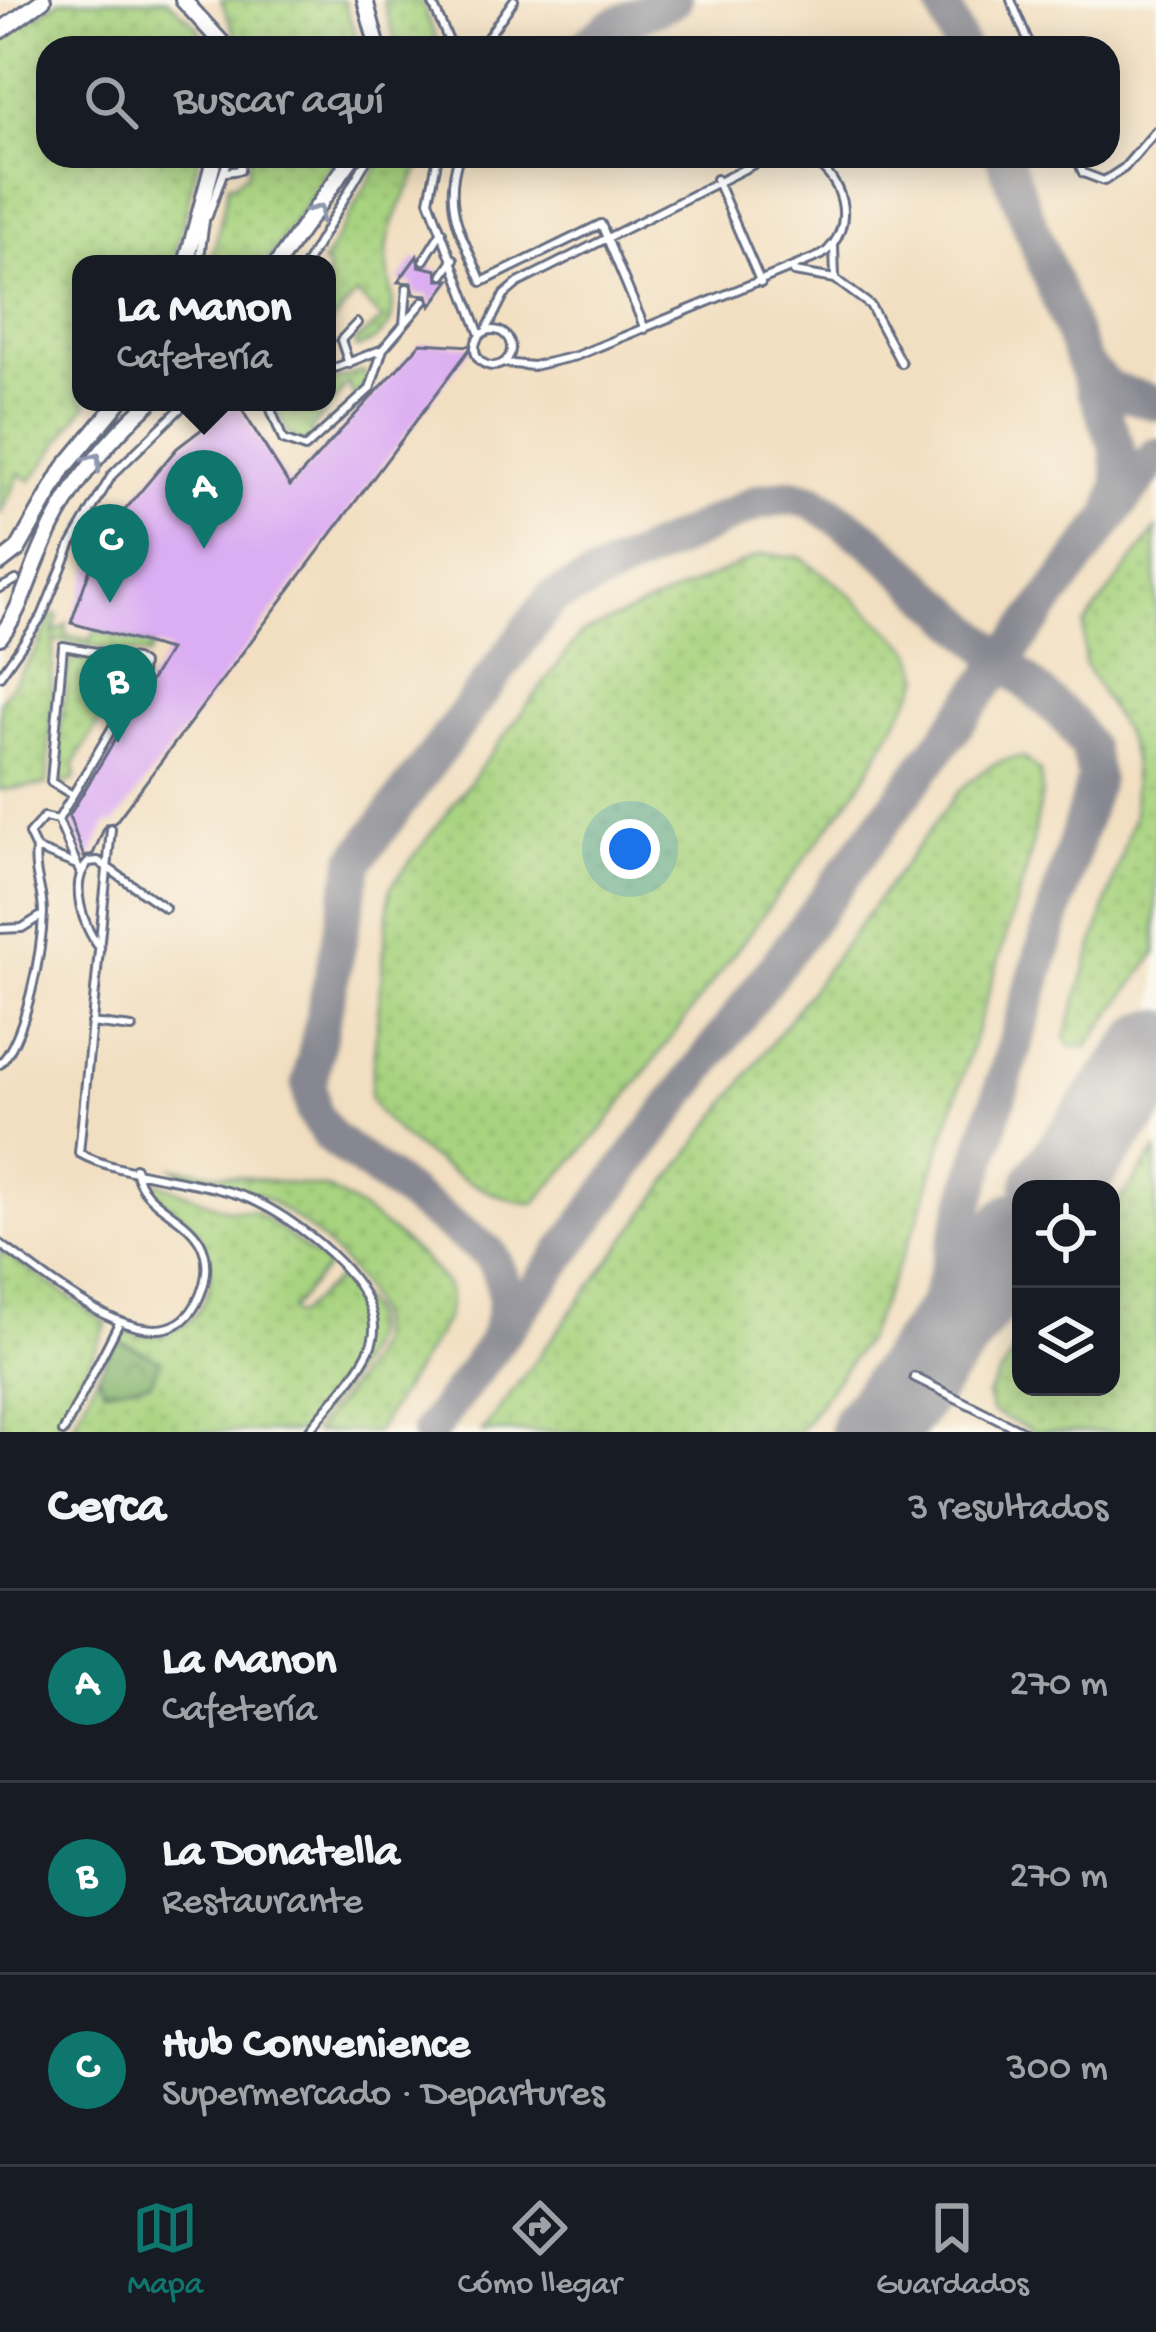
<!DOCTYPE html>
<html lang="es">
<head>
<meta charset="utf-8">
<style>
	body { margin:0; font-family:"Gochi Hand",sans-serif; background:#242831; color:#f1f3f6 }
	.controls { position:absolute; right:36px; bottom:36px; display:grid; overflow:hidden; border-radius:24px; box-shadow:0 6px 30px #0003 }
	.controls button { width:108px; height:108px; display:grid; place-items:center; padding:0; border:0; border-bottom:3px solid #363941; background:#171b24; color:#f1f3f6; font:60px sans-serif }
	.you { position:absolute; left:630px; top:849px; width:42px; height:42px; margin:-30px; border:9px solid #fff; border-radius:50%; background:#1a73e8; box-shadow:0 0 0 18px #1a73e833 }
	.badge { display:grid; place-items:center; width:78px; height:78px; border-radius:50%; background:#0f766e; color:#fff; font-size:39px; font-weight:700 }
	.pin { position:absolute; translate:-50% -99px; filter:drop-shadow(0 3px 6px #0008) }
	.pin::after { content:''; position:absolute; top:63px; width:42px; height:36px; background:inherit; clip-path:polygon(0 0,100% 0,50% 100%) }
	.popup { position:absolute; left:72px; top:255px; width:264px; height:156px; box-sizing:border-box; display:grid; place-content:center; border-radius:24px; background:#171b24; filter:drop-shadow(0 3px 9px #0005); font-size:39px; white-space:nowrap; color:#9ea1a6 }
	.popup b { font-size:45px; color:#f1f3f6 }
	.popup::after { content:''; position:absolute; left:50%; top:100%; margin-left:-24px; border:24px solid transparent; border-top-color:#171b24 }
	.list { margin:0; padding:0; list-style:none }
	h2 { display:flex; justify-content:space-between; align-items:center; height:156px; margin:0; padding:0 48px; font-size:51px }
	h2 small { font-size:39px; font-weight:400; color:#9ea1a6 }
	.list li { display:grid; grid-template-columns:78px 1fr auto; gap:36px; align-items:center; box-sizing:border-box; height:192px; padding:0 48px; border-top:3px solid #363941 }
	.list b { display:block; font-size:45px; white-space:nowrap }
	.list p { margin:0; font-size:39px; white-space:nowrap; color:#9ea1a6 }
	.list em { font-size:39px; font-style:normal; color:#9ea1a6 }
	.icon { flex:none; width:66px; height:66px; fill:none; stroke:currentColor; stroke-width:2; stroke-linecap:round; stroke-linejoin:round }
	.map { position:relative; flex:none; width:1156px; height:1432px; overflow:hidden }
	.search { position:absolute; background:#171b24; box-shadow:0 6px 30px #0003; left:36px; right:36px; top:36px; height:132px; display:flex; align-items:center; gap:30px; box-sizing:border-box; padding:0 42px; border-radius:36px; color:#9ea1a6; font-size:45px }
	.sheet { height:732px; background:#171b24 }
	nav { display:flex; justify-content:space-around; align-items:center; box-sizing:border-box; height:168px; border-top:3px solid #363941; background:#171b24; font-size:33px; color:#9ea1a6 }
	nav a { display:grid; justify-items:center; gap:6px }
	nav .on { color:#0f766e }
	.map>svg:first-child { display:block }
</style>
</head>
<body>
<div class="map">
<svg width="1156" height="1432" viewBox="0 0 1156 1432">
	<defs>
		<pattern id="green-dots" width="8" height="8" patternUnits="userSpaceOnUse" patternTransform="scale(3)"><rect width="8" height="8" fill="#a8d37f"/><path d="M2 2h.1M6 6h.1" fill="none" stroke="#90b570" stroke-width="1.8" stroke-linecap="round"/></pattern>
		<pattern id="forest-crowns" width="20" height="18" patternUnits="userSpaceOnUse" patternTransform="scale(3)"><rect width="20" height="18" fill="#86b56e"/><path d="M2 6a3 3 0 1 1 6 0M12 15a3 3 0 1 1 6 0" fill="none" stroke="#6d945e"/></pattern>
	</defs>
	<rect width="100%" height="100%" fill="#fbf7ec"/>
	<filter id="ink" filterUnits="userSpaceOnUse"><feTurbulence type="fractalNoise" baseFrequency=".00833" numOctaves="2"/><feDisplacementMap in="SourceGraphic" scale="24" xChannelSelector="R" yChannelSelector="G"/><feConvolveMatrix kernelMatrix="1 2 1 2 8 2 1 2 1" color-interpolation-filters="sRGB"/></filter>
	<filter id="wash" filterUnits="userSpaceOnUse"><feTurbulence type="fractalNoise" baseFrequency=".004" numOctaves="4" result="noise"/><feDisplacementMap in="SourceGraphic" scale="48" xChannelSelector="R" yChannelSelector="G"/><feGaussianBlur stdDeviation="2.7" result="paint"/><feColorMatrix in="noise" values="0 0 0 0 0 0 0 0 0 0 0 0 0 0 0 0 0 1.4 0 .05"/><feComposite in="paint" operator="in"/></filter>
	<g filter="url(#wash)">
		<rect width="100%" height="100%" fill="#f2dfc1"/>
		<!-- green -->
		<path fill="url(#green-dots)" stroke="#62816e" stroke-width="3" d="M 60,0 L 168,0 L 198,27 L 209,48 L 48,48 L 48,156 L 199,156 L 173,264 L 81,264 L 80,397 L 87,404 L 35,476 L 30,481 L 20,473 L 0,515 L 0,42 Z
			M 221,0 L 344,0 L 359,48 L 241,48 Z
			M 383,0 L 420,0 L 440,48 L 398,48 Z
			M 250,156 L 338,156 L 266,264 L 211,264 L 229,183 L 233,185 L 248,172 Z
			M 383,156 L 426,156 C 413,183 393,213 388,243 C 381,289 418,325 357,348 L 354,342 L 383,320 L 357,294 L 327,328 L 327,264 L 322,264 Z
			M 363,371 L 368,381 L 354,397 L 348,383 L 311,430 L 314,439 L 301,442 L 288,434 L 273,402 L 327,402 L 327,383 Z
			M 1156,529 L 1156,953 L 1087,1047 L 1070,1046 L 1065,1037 L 1134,814 L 1133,758 L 1126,736 L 1084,663 L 1084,625 Z
			M 763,554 L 800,557 L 840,586 L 912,650 L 922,677 L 861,784 L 605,1126 L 535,1203 C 492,1206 387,1137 370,1097 L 390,888 L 581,634 Z
			M 53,613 L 58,616 L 53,634 L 67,624 L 66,636 L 91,640 L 95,630 L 153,646 L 149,655 L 54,640 L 47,785 L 0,790 L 0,701 L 35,652 Z
			M 81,657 L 130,667 L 135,677 L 133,683 L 126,677 L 74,764 L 76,778 L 65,784 L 55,773 L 69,663 Z
			M 1024,757 L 1040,772 L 1042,792 L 1029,862 L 918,1220 L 866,1339 L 799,1432 L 482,1432 L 958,792 C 979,773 995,758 1024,757 Z
			M 1156,1151 L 1156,1432 L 1034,1432 L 992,1412 L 987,1395 L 1021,1340 L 1021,1387 L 1111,1387 L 1111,1212 Z
			M 174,1168 L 326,1188 C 358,1204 427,1255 446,1285 C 453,1296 449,1310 445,1322 L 376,1432 L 314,1432 C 333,1406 361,1378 373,1349 C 397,1294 297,1211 252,1192 C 228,1182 191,1183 174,1168 Z
			M 153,1181 L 227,1209 L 255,1211 L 328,1266 L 290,1310 L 296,1316 L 337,1279 C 345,1288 359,1297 365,1306 C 390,1340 326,1406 306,1432 L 69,1432 L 98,1374 L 104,1389 L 142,1351 L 116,1340 L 123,1333 C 139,1335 155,1338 171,1332 C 209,1318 221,1268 200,1235 C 188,1215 168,1204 149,1191 Z
			M 0,1250 L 107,1323 L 58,1432 L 0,1432 Z"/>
		<!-- forest -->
		<path fill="url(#forest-crowns)" stroke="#507266" stroke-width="3" d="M 116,1340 L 160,1360 L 151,1382 L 104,1389 L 98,1374 Z"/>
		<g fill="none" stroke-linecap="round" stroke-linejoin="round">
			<!-- taxiway -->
			<path stroke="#868790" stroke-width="36" d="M 941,0 L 961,48
				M 583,48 L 610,27 L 674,0
				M 1003,156 L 1117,447 L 1121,482 L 1114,507
				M 1089,369 L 1109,389 L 1156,403
				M 491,1350 C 508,1315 511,1286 489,1253 L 331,1138 L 314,1113 L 309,1084 L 356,861 L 551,599 L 758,502 L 792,496 L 813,501 L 872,542 L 1070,721 L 1088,748 L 1095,778 L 898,1432
				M 429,1432 L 1156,456
				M 866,1432 L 899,1372"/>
			<!-- runway -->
			<path stroke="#868790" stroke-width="87" d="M 1055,1189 L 1156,1053
				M 873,1432 L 1021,1234"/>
		</g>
		<g id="blocks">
			<!-- building -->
			<path fill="#dbadf2" d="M 417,256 L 419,266 L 437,270 L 438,280 L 450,280 L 431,306 L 428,295 L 414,294 L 412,283 L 398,282 Z
				M 421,343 L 472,346 L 115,823 L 106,824 L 93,854 L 84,857 L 69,816 L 169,650 L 71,623 L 90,569 L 119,517 L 177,448 L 237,402 L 290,486 Z"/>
		</g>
	</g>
	<g filter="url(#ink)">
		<use href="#blocks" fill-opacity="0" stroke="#666d81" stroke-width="3"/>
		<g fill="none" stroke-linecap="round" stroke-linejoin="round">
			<defs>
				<path id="service" d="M 431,0 L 452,48
					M 1011,0 L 1031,48
					M 480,48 L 514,0
					M 438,156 L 429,200 L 480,335
					M 459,156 C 442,208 462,234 482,282 L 601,224 L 645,329
					M 1076,156 L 1083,173 L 1104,181 L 1124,168 L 1156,131
					M 226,172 L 240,170 L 242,156
					M 716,179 L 761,283
					M 208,216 L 229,156
					M 424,260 L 442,231
					M 199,264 L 206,214
					M 306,264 L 369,156
					M 794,272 L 835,279 L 834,246
					M 443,275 L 454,259
					M 835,279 L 870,305 L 901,363
					M 404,324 L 407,288
					M475 348a18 18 0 1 1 36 0a18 18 0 1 1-36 0Z
					M 486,331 L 504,295 L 518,283 L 770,156
					M 503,363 L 533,366 L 576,356 L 822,255 C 859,227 844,173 803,156
					M 349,364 L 341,340 L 357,323
					M 327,371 L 383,349 L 424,301
					M 268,402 L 283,440 L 305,448 L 370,389 L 383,349
					M 0,588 L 16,580
					M 0,676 L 42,616 L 71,545 L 112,475 L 187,402
					M 58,820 L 140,681 L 142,664 L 135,659 L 63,646 L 51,782 L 71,794
					M 111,829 L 79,1153 C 120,1177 209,1179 257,1202 C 301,1223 397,1294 369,1350 C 355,1379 328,1406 308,1432
					M 74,864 L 36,849 L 29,834 L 44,817 L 58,820 L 80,872
					M 0,929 L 22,928 L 41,916
					M 100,948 C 83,928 68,882 89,862 L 98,861 L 165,908
					M 91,1023 L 132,1028
					M 0,1064 C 26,1037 42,952 43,913 C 43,890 33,875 36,849
					M 0,1244 C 43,1273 157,1376 196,1304 C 206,1285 211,1262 200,1242 C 182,1211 141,1207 135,1168
					M 914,1377 L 1024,1432
					M 63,1432 L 119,1323"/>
				<path id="minor" d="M 183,0 L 222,43
					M 365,0 L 378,48
					M 0,31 L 43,0
					M 186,264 L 215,156
					M 277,264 L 353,156
					M 0,563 L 18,549 L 64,468 L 119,402
					M 0,637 C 20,611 27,583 40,553 C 64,494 103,444 150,402"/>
			</defs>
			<!-- service casing -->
			<use href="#service" stroke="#666d81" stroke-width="12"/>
			<!-- minor casing -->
			<use href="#minor" stroke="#666d81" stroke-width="20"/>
			<!-- service -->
			<use href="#service" stroke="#fff" stroke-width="6"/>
			<!-- minor -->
			<use href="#minor" stroke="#fff" stroke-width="14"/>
		</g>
		<!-- one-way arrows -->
		<defs><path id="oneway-chevron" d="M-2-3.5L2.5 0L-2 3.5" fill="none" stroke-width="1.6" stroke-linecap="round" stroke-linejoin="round" transform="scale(3)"/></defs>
		<g stroke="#8d97ae">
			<use href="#oneway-chevron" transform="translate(317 212) rotate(-54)"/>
			<use href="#oneway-chevron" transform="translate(94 461) rotate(-53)"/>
		</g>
	</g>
</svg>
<div class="controls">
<button><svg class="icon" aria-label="locate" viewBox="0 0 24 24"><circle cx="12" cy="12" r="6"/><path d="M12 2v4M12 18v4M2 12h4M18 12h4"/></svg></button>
<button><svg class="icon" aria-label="layers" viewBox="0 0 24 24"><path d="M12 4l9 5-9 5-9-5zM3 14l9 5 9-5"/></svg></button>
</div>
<div class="you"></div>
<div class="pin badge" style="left:204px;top:549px">A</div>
<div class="popup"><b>La Manon</b>Cafetería</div>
<div class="pin badge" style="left:118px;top:743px">B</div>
<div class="pin badge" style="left:110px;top:603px">C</div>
<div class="search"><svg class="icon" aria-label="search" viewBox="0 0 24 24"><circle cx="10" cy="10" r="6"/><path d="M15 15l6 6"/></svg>Buscar aquí</div>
</div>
<section class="sheet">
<h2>Cerca<small>3 resultados</small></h2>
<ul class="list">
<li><span class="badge">A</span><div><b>La Manon</b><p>Cafetería</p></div><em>270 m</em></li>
<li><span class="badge">B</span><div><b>La Donatella</b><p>Restaurante</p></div><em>270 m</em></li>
<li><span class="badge">C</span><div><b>Hub Convenience</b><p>Supermercado · Departures</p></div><em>300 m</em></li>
</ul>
</section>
<nav>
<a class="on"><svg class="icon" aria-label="map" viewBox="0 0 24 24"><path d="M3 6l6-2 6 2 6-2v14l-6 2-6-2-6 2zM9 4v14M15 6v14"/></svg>Mapa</a>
<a><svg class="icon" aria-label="directions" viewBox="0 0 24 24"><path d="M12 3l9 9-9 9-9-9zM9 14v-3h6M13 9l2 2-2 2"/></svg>Cómo llegar</a>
<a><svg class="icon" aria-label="saved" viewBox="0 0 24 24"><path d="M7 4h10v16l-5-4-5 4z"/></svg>Guardados</a>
</nav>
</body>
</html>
